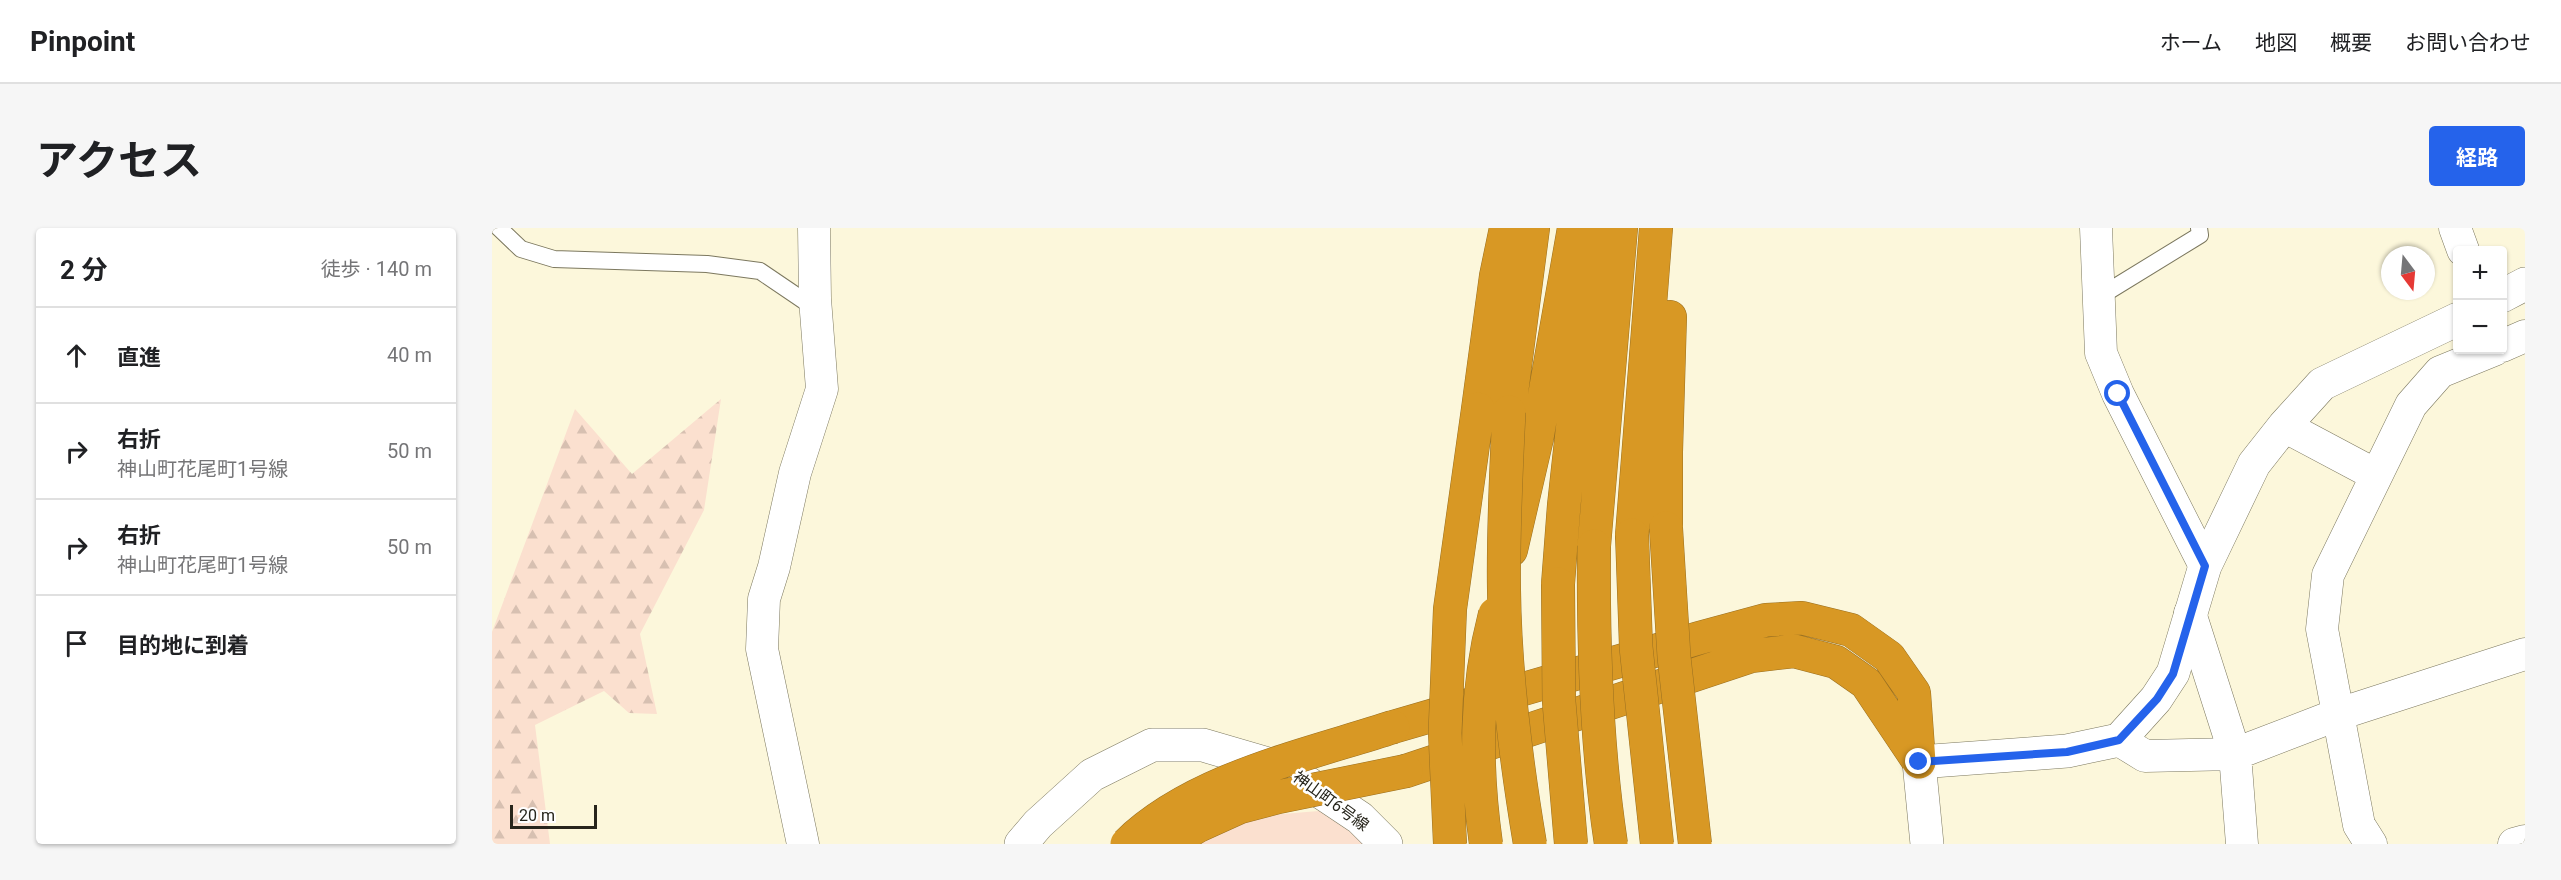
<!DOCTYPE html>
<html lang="ja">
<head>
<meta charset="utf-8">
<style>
	body { margin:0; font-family:Roboto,"Noto Sans JP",sans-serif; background:#f6f6f6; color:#202124 }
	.controls { position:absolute; right:18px; top:18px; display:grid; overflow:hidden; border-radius:6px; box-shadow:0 2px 4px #0004 }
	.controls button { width:54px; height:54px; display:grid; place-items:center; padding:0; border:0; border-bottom:2px solid #e0e0e0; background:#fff; color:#202124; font:30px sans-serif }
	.compass { position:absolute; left:1889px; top:18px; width:54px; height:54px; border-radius:50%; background:#fff; box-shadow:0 2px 4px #0004; rotate:164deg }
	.scale { position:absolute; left:18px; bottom:15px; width:87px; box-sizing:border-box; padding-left:6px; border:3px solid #27251b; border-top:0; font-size:16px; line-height:21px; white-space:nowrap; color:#27251b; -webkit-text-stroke:4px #fff; paint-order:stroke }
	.stop { position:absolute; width:18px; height:18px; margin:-14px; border:4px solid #2563eb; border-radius:50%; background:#fff }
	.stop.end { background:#2563eb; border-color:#fff; box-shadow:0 2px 6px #0008 }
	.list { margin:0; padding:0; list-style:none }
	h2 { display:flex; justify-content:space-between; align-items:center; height:78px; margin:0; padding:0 24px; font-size:26px }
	h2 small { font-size:20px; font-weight:400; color:#757577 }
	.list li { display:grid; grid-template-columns:39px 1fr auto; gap:18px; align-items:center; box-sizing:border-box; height:96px; padding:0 24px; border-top:2px solid #e0e0e0 }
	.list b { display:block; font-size:22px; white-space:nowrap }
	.list p { margin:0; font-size:20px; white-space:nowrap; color:#757577 }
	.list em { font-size:20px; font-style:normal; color:#757577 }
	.icon { flex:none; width:33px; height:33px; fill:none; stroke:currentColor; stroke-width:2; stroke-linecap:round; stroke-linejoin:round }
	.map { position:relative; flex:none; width:2033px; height:616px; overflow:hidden; border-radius:6px }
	header { display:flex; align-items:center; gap:36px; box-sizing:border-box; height:84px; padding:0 30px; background:#fff; border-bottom:2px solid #e0e0e0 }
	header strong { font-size:28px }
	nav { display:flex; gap:33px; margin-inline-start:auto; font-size:21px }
	.intro { display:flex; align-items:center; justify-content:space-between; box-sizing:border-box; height:144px; padding:0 36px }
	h1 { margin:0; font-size:42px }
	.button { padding:15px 27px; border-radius:6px; background:#2563eb; color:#fff; font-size:21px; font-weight:700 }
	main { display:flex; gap:36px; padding:0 36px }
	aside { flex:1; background:#fff; border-radius:6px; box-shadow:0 2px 4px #0004 }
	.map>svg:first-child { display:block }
</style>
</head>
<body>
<header>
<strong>Pinpoint</strong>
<nav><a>ホーム</a><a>地図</a><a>概要</a><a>お問い合わせ</a></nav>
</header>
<div class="intro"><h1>アクセス</h1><a class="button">経路</a></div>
<main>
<aside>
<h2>2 分<small>徒歩 · 140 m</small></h2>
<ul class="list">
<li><svg class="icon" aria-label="ahead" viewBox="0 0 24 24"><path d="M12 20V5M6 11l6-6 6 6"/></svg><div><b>直進</b></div><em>40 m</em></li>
<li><svg class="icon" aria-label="right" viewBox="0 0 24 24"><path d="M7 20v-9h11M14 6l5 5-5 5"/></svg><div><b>右折</b><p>神山町花尾町1号線</p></div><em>50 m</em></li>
<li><svg class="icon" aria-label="right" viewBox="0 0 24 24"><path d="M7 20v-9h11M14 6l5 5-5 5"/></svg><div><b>右折</b><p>神山町花尾町1号線</p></div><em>50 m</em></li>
<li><svg class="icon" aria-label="arrive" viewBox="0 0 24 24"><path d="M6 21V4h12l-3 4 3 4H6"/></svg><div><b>目的地に到着</b></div></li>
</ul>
</aside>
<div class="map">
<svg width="2033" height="616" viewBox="0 0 2033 616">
	<defs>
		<pattern id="forest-firs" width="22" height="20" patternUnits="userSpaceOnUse" patternTransform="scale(1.5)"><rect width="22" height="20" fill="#fbe0cf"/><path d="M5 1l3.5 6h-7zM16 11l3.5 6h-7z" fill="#d7c0b1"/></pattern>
	</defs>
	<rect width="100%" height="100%" fill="#fcf7db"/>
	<!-- green -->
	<path fill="#fbe0cf" d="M 839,582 L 884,616 L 706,616 L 764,588 Z"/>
	<!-- forest -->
	<path fill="url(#forest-firs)" d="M 229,171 L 212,282 L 148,406 L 165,486 L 137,485 L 112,463 L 43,497 L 58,616 L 0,616 L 0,404 L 83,181 L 140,246 Z"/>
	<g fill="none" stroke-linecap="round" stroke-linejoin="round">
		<defs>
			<path id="lane" d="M 7,0 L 29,21 L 62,31 L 215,36 L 268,43 L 324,81
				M 1607,69 L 1708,7 L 1707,0"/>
			<path id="street" d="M 1604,0 L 1609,125 L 1626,166 L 1713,338
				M 1963,0 L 1971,22
				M 2010,118 L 2033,108
				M 1792,198 L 1884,247
				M 1698,385 L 1743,526 L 1750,616
				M 1627,512 L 1653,528 L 1743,526 L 1847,486 L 2033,426
				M 311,616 L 270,421 L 272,371 L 282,339 L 303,245 L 330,161 L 323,71 L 322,0
				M 1879,616 L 1867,597 L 1830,401 L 1836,347 L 1919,177 L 1948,144 L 2002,122
				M 2022,616 L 2033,613"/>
			<path id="secondary" d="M 2010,68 L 2033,56
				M 529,616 L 546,596 L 600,547 L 660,517 L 711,517 L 796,542 L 868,590 L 894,616
				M 1435,616 L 1427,534 L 1575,523 L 1627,512 L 1664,471 L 1681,445 L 1713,338 L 1762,236 L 1792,198 L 1830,156 L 1966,91"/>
			<path id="highway" d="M 986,181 L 1004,48 L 1014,0
				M 1017,184 L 1041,0
				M 1174,300 L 1174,224 L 1178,89
				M 1140,307 L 1164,0
				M 1102,318 L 1129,0
				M 1019,322 L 1045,210 L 1082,0
				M 1066,356 L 1072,277 L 1102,3
				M 901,499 L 1207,410 L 1274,392 L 1310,390 L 1359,402 L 1397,429 L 1422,465 L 1427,534
				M 914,543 L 1259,428 L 1302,423 L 1344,434 L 1374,455 L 1427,534"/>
		</defs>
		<!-- lane casing -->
		<use href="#lane" stroke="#7c785f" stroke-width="18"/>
		<!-- street casing -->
		<use href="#street" stroke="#7c785f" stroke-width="33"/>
		<!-- secondary casing -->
		<use href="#secondary" stroke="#7c785f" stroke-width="34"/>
		<!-- highway casing -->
		<use href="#highway" stroke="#9a7021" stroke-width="34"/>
		<!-- lane -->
		<use href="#lane" stroke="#fff" stroke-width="16"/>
		<!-- street -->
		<use href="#street" stroke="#fff" stroke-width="32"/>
		<!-- secondary -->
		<use href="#secondary" stroke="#fff" stroke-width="33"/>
		<!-- highway -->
		<use href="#highway" stroke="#d89824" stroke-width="33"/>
		<defs>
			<path id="highway-bridge" d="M 1017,184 C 1014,243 1011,302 1012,362 C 1013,446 1024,533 1038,616
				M 1174,300 L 1182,429 L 1203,616
				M 1140,307 L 1144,419 L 1165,616
				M 1102,318 C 1101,418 1104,517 1119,616
				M 1066,356 L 1067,474 L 1079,616
				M 635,616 C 701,551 815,527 901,499
				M 676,616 L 706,598 L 748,579 L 786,569 L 914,543
				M 958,616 L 953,505 L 958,381 L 986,181
				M 994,616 C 983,538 983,463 1003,386"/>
		</defs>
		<!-- highway-bridge casing -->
		<use href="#highway-bridge" stroke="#9a7021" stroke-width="34" stroke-linecap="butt"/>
		<!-- highway-bridge -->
		<use href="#highway-bridge" stroke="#d89824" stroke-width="33"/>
	</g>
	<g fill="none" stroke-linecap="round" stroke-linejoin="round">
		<!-- route -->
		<path stroke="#2563eb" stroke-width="8" d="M 1427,534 L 1575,524 L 1627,512 L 1665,471 L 1681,446 L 1713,338 L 1626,166"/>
	</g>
	<g text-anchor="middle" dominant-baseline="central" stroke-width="5" stroke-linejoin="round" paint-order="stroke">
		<!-- street labels -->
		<g font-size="16" fill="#27251b" stroke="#fff">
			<text transform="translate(839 573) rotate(36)">神山町6号線</text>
		</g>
	</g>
</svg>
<div class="controls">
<button>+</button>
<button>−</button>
</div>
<svg class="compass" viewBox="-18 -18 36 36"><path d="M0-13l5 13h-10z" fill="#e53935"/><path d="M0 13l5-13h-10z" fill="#757577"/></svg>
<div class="scale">20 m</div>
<div class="stop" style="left:1626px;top:166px"></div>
<div class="stop end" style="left:1427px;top:534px"></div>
</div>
</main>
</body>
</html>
